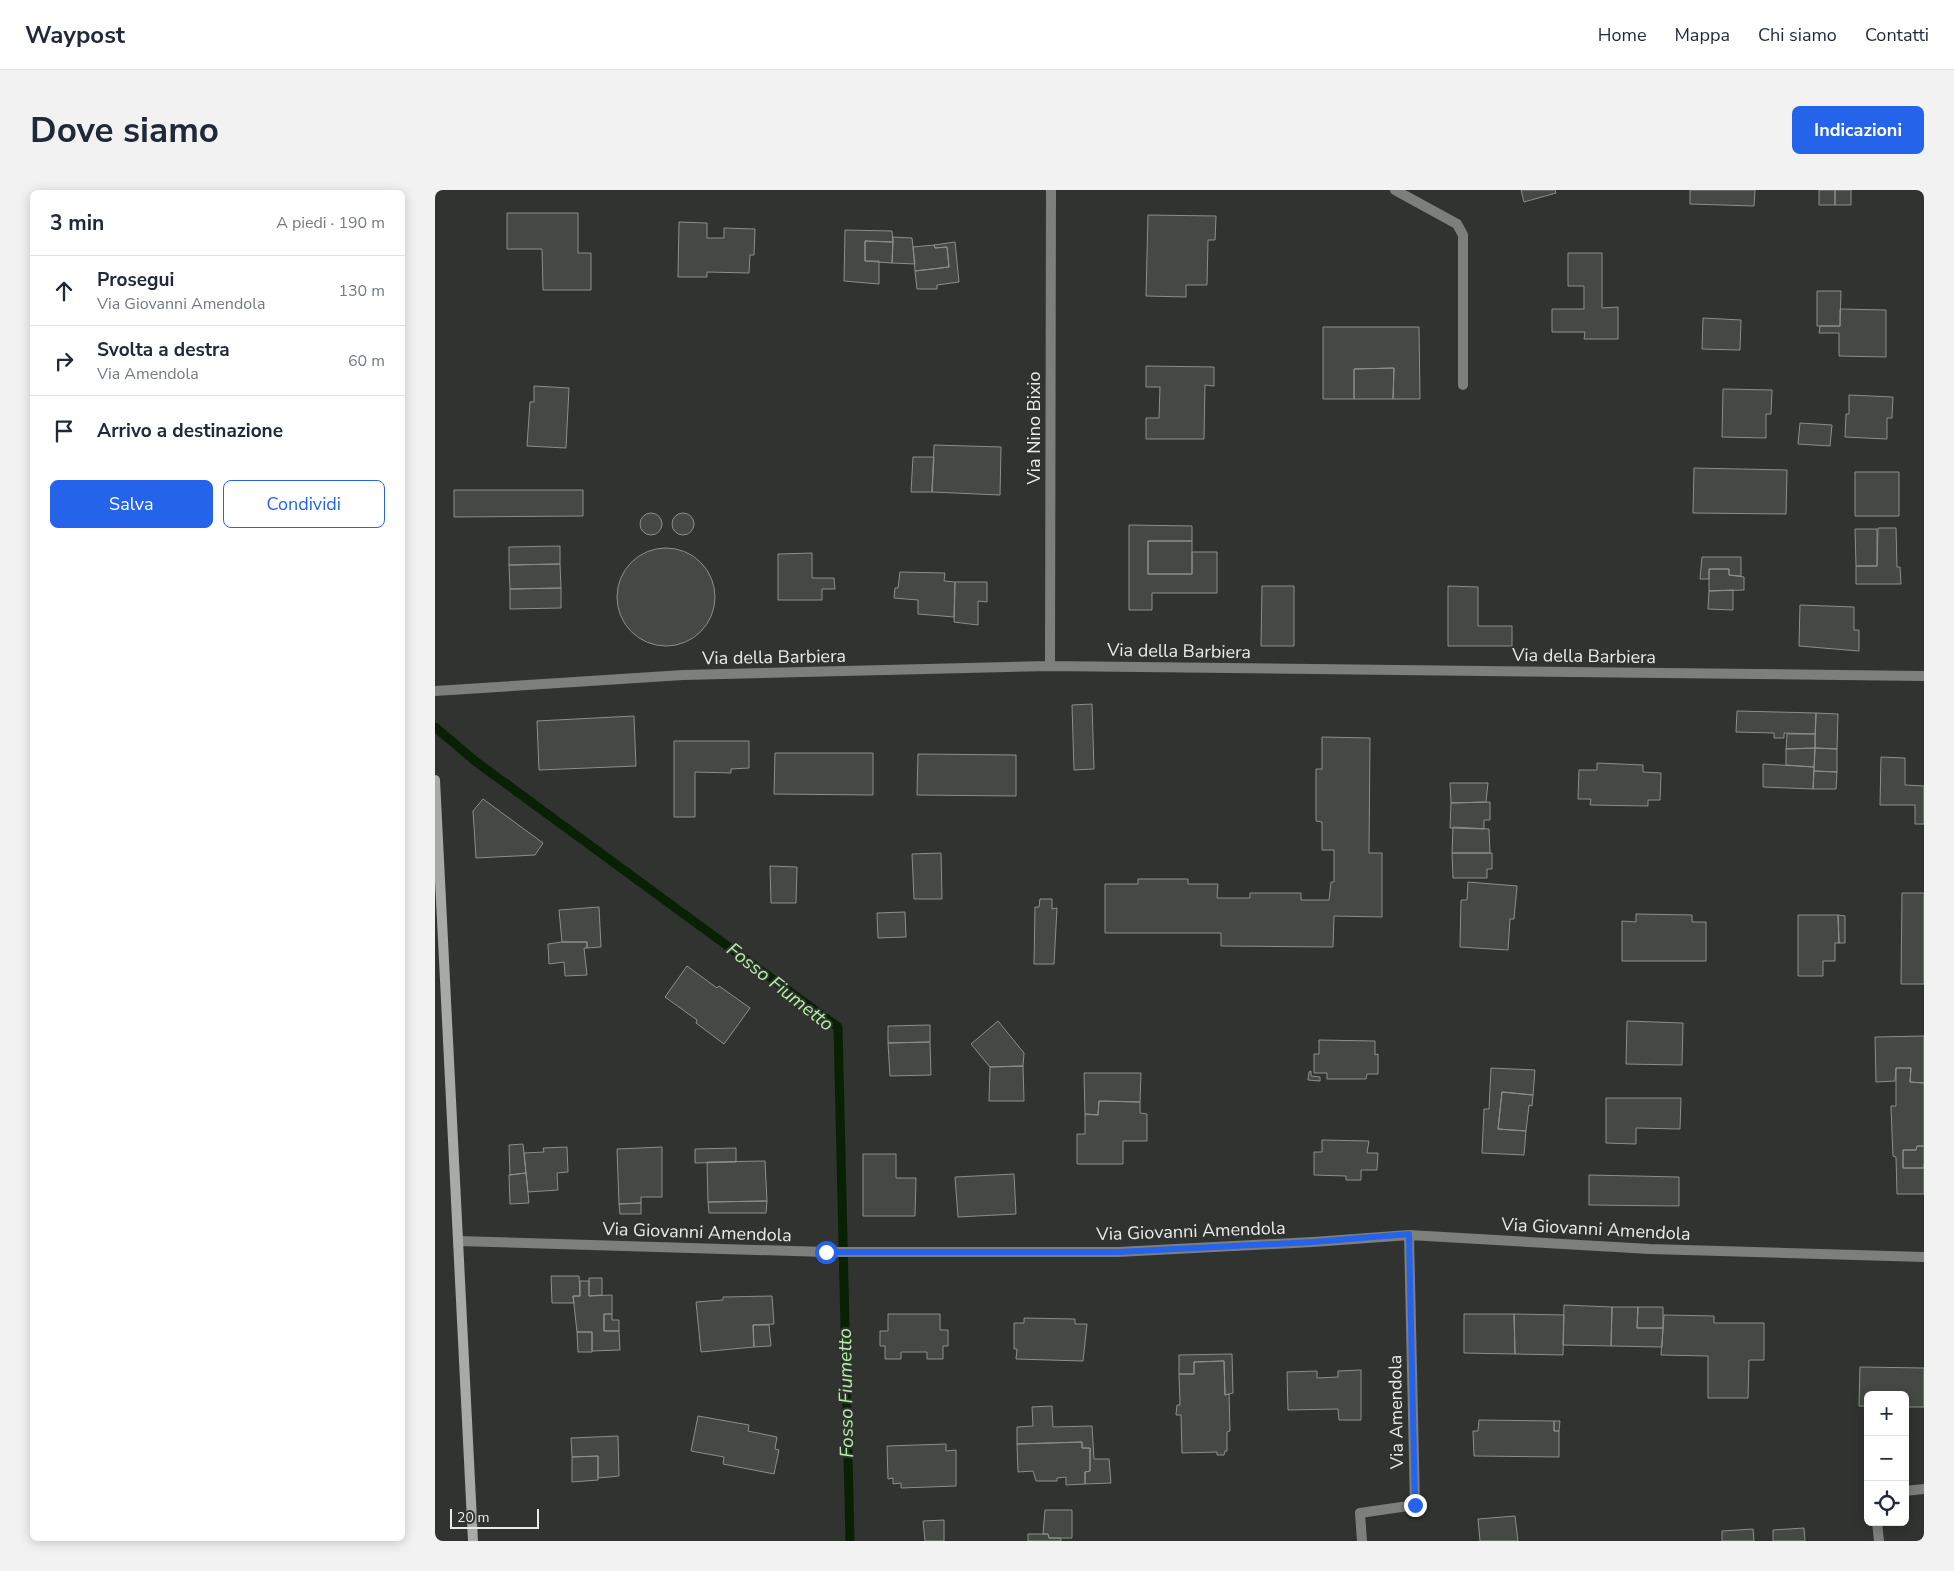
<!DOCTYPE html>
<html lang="it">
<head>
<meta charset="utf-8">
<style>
	body { margin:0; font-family:"Nunito Sans",sans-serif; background:#f2f2f3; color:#1f2937 }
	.controls { position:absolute; right:15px; bottom:15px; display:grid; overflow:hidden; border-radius:8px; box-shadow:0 2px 12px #0003 }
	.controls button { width:45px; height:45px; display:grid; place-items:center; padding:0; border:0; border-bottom:1px solid #e0e1e3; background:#fff; color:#1f2937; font:25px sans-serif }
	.scale { position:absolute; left:15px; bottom:12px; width:89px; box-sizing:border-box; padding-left:5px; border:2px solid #e9ebe8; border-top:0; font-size:14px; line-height:18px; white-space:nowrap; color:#e9ebe8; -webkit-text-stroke:4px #30332f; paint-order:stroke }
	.stop { position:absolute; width:15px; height:15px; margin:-11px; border:4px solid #2563eb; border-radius:50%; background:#fff }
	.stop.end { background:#2563eb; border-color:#fff; box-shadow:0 1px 5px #0008 }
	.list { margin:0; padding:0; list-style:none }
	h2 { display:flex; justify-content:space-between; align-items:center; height:65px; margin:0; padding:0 20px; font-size:21px }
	h2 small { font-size:16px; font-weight:400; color:#747a83 }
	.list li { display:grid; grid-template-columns:32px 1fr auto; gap:15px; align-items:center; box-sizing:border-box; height:70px; padding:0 20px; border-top:1px solid #e0e1e3 }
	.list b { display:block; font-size:19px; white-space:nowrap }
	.list p { margin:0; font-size:16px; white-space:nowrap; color:#747a83 }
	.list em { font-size:16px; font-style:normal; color:#747a83 }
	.actions { display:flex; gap:10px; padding:15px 20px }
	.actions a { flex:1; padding:11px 0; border:1px solid #2563eb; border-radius:8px; text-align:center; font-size:18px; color:#2563eb }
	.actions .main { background:#2563eb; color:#fff }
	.icon { flex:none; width:28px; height:28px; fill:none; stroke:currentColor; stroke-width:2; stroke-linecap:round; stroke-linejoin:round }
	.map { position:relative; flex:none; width:1489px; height:1351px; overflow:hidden; border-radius:8px }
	header { display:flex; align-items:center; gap:30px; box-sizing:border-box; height:70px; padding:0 25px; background:#fff; border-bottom:1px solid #e0e1e3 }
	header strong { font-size:24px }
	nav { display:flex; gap:28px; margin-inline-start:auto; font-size:18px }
	.intro { display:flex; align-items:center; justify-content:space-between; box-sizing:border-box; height:120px; padding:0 30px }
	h1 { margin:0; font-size:35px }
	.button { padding:12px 22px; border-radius:8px; background:#2563eb; color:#fff; font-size:18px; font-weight:700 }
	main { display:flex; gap:30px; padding:0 30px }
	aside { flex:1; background:#fff; border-radius:8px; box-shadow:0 2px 12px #0003 }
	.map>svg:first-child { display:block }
</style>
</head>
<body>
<header>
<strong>Waypost</strong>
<nav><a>Home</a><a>Mappa</a><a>Chi siamo</a><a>Contatti</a></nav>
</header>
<div class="intro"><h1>Dove siamo</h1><a class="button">Indicazioni</a></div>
<main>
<aside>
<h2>3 min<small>A piedi · 190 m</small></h2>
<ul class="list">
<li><svg class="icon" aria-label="ahead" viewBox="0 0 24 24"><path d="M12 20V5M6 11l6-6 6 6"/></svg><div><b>Prosegui</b><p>Via Giovanni Amendola</p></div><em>130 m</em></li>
<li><svg class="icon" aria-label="right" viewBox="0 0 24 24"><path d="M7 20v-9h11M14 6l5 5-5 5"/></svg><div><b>Svolta a destra</b><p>Via Amendola</p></div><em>60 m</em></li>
<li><svg class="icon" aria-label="arrive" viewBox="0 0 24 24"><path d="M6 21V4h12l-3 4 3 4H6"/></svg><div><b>Arrivo a destinazione</b></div></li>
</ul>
<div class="actions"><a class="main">Salva</a><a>Condividi</a></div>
</aside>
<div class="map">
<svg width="1489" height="1351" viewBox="0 0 1489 1351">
	<rect width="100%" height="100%" fill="#30332f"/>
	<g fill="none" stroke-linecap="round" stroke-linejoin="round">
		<!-- stream -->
		<path stroke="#072102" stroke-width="9" d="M 0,537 L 40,571 L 403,837 L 415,1351"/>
	</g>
	<!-- building -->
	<path fill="#454944" stroke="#8b8f89" d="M 1086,0 L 1120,0 L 1121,3 L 1089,12 Z
		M 1255,0 L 1320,0 L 1319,16 L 1255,14 Z
		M 1384,0 L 1400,0 L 1400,15 L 1384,15 Z
		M 1400,0 L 1416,0 L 1416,15 L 1400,15 Z
		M 72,23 L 143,23 L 143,63 L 156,63 L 156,100 L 108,100 L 107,59 L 72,59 Z
		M 713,25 L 781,26 L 780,50 L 773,50 L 772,95 L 751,95 L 751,107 L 711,106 Z
		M 244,32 L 272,33 L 272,48 L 289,48 L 289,38 L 320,39 L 319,65 L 315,65 L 314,83 L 272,82 L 272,87 L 243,87 Z
		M 410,40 L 457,41 L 458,52 L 430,51 L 430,71 L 444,71 L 444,94 L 409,91 Z
		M 458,47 L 477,48 L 480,74 L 457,73 Z
		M 430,51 L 458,52 L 457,73 L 430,71 Z
		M 520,52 L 524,92 L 502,95 L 502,99 L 482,99 L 480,81 L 514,77 L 512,57 L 500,58 L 499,55 Z
		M 499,55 L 500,58 L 512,57 L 514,77 L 480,81 L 478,57 Z
		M 1133,63 L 1167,63 L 1167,118 L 1183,117 L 1183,149 L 1149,149 L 1150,142 L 1117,142 L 1117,119 L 1149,119 L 1149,96 L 1133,96 Z
		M 1382,101 L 1406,101 L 1405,136 L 1382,136 Z
		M 1405,119 L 1451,120 L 1451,167 L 1404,166 L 1404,143 L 1384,143 L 1385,136 L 1405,136 Z
		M 1268,128 L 1306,130 L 1305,160 L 1267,159 Z
		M 888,137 L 984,137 L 985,209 L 958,209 L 959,178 L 919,179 L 919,209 L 888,209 Z
		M 711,176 L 779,177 L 779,196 L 770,195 L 769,249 L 711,249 L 711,228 L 724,228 L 725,197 L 711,197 Z
		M 959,178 L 958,209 L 919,209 L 919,179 Z
		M 99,196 L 134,198 L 131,258 L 92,256 L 95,212 L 99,212 Z
		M 1288,199 L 1337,200 L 1336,224 L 1331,224 L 1331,248 L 1287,247 Z
		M 1414,205 L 1458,207 L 1457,228 L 1452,228 L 1452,249 L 1410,247 L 1411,224 L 1414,224 Z
		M 1365,233 L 1397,235 L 1395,256 L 1363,254 Z
		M 499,255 L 566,257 L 565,305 L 497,302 Z
		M 478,267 L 499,267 L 497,302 L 476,302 Z
		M 1259,278 L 1352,280 L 1351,324 L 1258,323 Z
		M 1420,282 L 1464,282 L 1464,326 L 1420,326 Z
		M 19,300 L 148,300 L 148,326 L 19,327 Z
		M237 334a11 11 0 1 1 22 0a11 11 0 1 1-22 0Z
		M205 334a11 11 0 1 1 22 0a11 11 0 1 1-22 0Z
		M 694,335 L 757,336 L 757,351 L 713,351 L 713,384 L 757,384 L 757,362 L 782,362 L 782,403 L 717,403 L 717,420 L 694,420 Z
		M 1443,338 L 1461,338 L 1462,377 L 1465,377 L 1466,394 L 1421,394 L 1421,376 L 1442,376 Z
		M 1420,339 L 1442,339 L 1442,376 L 1421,376 Z
		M 713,351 L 757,351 L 757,384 L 713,384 Z
		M 125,356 L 125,374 L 74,375 L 74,357 Z
		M182 407a49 49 0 1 1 98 0a49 49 0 1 1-98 0Z
		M 377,363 L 377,388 L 399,388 L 400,399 L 387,399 L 387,410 L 343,410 L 343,364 Z
		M 1267,367 L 1306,367 L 1306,386 L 1294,385 L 1294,379 L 1274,379 L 1274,389 L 1265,389 Z
		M 125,374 L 126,398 L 75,399 L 74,375 Z
		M 1274,379 L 1294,379 L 1294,385 L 1309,387 L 1309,400 L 1274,401 Z
		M 465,382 L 510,383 L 509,391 L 520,392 L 519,427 L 483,424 L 483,410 L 459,408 L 460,398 L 463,398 Z
		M 520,392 L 552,392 L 552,412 L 543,411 L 543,435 L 519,432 Z
		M 827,396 L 859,396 L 859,456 L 826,456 Z
		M 1013,396 L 1043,397 L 1043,436 L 1077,436 L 1077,456 L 1013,456 Z
		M 126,398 L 126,418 L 75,419 L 75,399 Z
		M 1298,400 L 1298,420 L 1273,419 L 1274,401 Z
		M 1365,415 L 1419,417 L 1419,440 L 1424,440 L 1424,461 L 1364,456 Z
		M 657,514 L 659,579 L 639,580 L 637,515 Z
		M 1302,521 L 1381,523 L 1380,544 L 1349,543 L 1349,548 L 1339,548 L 1339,543 L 1301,542 Z
		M 1381,523 L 1403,524 L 1402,559 L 1380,558 Z
		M 199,526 L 201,576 L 104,580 L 102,531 Z
		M 1352,544 L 1380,544 L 1380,558 L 1351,559 Z
		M 887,547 L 935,548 L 934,663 L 947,663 L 947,727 L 899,726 L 898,757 L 786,756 L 786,743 L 670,743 L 670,694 L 703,694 L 703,689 L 753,689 L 753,694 L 783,694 L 782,708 L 815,708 L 815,703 L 866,703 L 866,710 L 894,710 L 896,692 L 899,692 L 899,660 L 887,660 L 887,632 L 881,631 L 881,579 L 887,579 Z
		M 239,551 L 314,551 L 314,578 L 296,579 L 296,583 L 260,582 L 260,627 L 239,627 Z
		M 1380,558 L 1402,559 L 1402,582 L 1379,581 Z
		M 1380,558 L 1379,577 L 1351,575 L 1351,559 Z
		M 340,563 L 438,563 L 438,605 L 339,604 Z
		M 483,564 L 581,565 L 581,606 L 482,605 Z
		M 1446,567 L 1470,568 L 1470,595 L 1489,596 L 1489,634 L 1480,634 L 1480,615 L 1445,615 Z
		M 1162,573 L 1208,575 L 1208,582 L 1226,583 L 1225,610 L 1213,610 L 1213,616 L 1155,615 L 1156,609 L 1143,609 L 1144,580 L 1162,580 Z
		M 1328,574 L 1379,577 L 1378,599 L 1328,597 Z
		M 1379,581 L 1402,582 L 1401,599 L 1378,599 Z
		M 1015,593 L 1053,593 L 1051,612 L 1016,613 Z
		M 48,609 L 108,653 L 100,665 L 41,668 L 38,621 Z
		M 1055,612 L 1055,630 L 1049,630 L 1049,639 L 1015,638 L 1016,613 Z
		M 1018,637 L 1054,639 L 1055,663 L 1017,663 Z
		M 506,663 L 507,709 L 479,709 L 477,664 Z
		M 1017,663 L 1057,663 L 1057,679 L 1052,679 L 1052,688 L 1018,688 Z
		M 335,676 L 362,677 L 361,713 L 336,713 Z
		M 1033,692 L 1082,696 L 1079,729 L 1075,729 L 1073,760 L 1025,757 L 1026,710 L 1032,710 Z
		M 1467,703 L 1489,703 L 1489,794 L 1466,794 Z
		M 605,709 L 617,709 L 617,719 L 622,718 L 619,774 L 599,774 L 600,717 L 604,717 Z
		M 164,717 L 166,757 L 152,758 L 152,752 L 127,752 L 124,720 Z
		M 470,722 L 471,747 L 443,748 L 442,723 Z
		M 1201,724 L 1257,725 L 1257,732 L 1271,732 L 1271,771 L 1187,771 L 1187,731 L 1201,732 Z
		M 1363,725 L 1403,725 L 1404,753 L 1400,753 L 1400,771 L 1388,771 L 1388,786 L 1363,786 Z
		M 1403,725 L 1410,726 L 1410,753 L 1404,753 Z
		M 127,752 L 152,752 L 152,758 L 149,758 L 152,785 L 130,786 L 129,772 L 114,774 L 113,754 Z
		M 252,776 L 282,798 L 284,796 L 315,818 L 289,854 L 261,833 L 262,830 L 230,807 Z
		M 563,831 L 589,863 L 588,876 L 555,877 L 536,854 Z
		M 1192,831 L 1248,833 L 1247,875 L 1191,874 Z
		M 495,835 L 495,852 L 453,853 L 453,836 Z
		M 1489,846 L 1489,893 L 1475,892 L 1476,878 L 1461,878 L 1460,891 L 1441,892 L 1440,847 Z
		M 884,850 L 940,851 L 940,865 L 943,864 L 943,884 L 932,884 L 931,889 L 892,889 L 892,883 L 879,883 L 879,864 L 884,864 Z
		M 495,852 L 496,885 L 455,886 L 453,853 Z
		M 588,876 L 589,911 L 554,911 L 555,877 Z
		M 1056,878 L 1100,880 L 1098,905 L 1067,902 L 1063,939 L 1091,941 L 1089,965 L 1047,963 L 1049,919 L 1054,919 Z
		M 1461,878 L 1476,878 L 1475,892 L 1489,893 L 1489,956 L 1482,956 L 1481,960 L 1468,960 L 1468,978 L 1489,978 L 1489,974 L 1489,1004 L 1462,1004 L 1461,967 L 1458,966 L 1456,918 L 1456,916 L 1461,916 Z
		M 876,881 L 876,886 L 885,887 L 885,891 L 873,890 L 874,882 Z
		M 649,883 L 706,883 L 705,912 L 664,911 L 663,925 L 650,924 Z
		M 1067,902 L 1098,905 L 1097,916 L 1094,915 L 1091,941 L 1063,939 Z
		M 1171,908 L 1246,908 L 1245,939 L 1201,938 L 1201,954 L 1171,953 Z
		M 664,911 L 705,912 L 705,923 L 712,924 L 712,951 L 688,951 L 688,974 L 642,974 L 642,944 L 650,944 L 650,924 L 663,925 Z
		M 887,950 L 934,951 L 932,963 L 943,963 L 942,980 L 926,980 L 926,990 L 911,990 L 911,986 L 879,985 L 879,962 L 887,962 Z
		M 88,954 L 91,983 L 75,985 L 74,955 Z
		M 1482,956 L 1489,956 L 1489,978 L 1468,978 L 1468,960 L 1481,960 Z
		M 132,957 L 133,982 L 122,983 L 123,1000 L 93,1002 L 89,963 L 109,962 L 108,958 Z
		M 227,957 L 227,1007 L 206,1007 L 206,1013 L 184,1014 L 182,959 Z
		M 301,958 L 301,972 L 260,973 L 260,959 Z
		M 428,964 L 461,964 L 461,988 L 481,988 L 480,1026 L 428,1026 Z
		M 330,971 L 332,1011 L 273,1012 L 272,972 Z
		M 91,983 L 94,1013 L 75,1014 L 74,985 Z
		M 579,984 L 581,1024 L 523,1027 L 520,987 Z
		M 1154,985 L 1244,987 L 1244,1016 L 1154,1015 Z
		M 332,1011 L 331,1023 L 274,1023 L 273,1012 Z
		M 206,1013 L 206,1024 L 185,1024 L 184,1014 Z
		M 116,1086 L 144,1086 L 145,1106 L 138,1106 L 139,1113 L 117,1113 Z
		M 154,1088 L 167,1088 L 167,1105 L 154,1106 Z
		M 145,1091 L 154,1091 L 154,1106 L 177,1105 L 177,1124 L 169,1124 L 169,1141 L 184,1141 L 185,1160 L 157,1161 L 157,1142 L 142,1142 L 138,1106 L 145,1106 Z
		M 337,1106 L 339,1134 L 318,1135 L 319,1157 L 266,1162 L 261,1112 L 288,1110 L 288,1107 Z
		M 1129,1115 L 1177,1117 L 1176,1156 L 1128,1155 Z
		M 1177,1117 L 1203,1117 L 1202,1138 L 1228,1138 L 1227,1157 L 1176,1156 Z
		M 1203,1117 L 1228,1117 L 1228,1138 L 1202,1138 Z
		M 169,1124 L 177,1124 L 177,1130 L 184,1130 L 184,1141 L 169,1141 Z
		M 453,1124 L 505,1124 L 505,1140 L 513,1140 L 513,1156 L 508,1156 L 508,1169 L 492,1169 L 492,1162 L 466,1162 L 466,1169 L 450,1169 L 450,1156 L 445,1156 L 445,1141 L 453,1141 Z
		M 1029,1124 L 1079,1124 L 1080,1164 L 1029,1163 Z
		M 1079,1124 L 1129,1125 L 1128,1165 L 1080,1164 Z
		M 1229,1125 L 1279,1126 L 1279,1133 L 1329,1133 L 1329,1170 L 1314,1170 L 1313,1208 L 1273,1208 L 1273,1166 L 1226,1165 Z
		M 589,1128 L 640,1129 L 640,1134 L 652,1134 L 648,1171 L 581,1169 L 582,1159 L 579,1159 L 579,1133 L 589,1133 Z
		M 318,1135 L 334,1135 L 336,1156 L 319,1157 Z
		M 142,1142 L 157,1142 L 157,1162 L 143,1162 Z
		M 797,1164 L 798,1203 L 790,1205 L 789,1171 L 759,1172 L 759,1184 L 744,1184 L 744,1165 Z
		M 789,1171 L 790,1205 L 794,1204 L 795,1241 L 792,1242 L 792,1261 L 790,1261 L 789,1265 L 782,1265 L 782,1262 L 747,1263 L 746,1225 L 741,1225 L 742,1215 L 745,1215 L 744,1184 L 759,1184 L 759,1172 Z
		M 1425,1177 L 1489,1178 L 1489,1217 L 1470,1217 L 1470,1205 L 1433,1205 L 1433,1216 L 1424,1216 Z
		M 926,1180 L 926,1230 L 904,1230 L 903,1219 L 853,1220 L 852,1182 L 882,1181 L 882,1188 L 903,1187 L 903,1181 Z
		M 617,1216 L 618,1237 L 657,1236 L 659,1269 L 674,1269 L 676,1293 L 650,1294 L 650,1282 L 655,1281 L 655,1258 L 647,1258 L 647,1252 L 582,1254 L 582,1237 L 598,1236 L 597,1217 Z
		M 263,1226 L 314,1235 L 313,1241 L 342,1247 L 340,1259 L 344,1260 L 339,1284 L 288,1274 L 289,1267 L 256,1261 Z
		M 1044,1230 L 1119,1231 L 1119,1241 L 1124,1241 L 1124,1267 L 1039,1266 L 1038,1241 L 1043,1241 Z
		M 1119,1231 L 1125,1231 L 1124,1241 L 1119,1241 Z
		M 183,1246 L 184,1286 L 163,1288 L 163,1266 L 137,1267 L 136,1248 Z
		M 647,1252 L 647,1258 L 655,1258 L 655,1281 L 650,1282 L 650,1294 L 631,1295 L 631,1287 L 622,1288 L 622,1291 L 601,1291 L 598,1281 L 583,1282 L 582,1254 Z
		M 511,1254 L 511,1261 L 521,1260 L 521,1296 L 466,1298 L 466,1293 L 458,1294 L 458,1288 L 453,1289 L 452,1256 Z
		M 163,1266 L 163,1290 L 137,1292 L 137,1267 Z
		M 610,1320 L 637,1320 L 637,1348 L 614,1348 L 613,1344 L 608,1344 Z
		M 1080,1326 L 1083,1351 L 1045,1351 L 1043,1329 Z
		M 509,1330 L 509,1351 L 490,1351 L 488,1331 Z
		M 1369,1338 L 1370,1351 L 1338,1351 L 1338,1340 Z
		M 1318,1339 L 1319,1351 L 1287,1351 L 1287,1341 Z
		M 593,1344 L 613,1344 L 614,1348 L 626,1348 L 626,1351 L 593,1351 Z"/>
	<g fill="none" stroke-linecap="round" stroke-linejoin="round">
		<!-- street -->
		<path stroke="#7d7f7d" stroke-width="10" d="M 960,0 L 1022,34 L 1028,45 L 1028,195
			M 615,476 L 616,0
			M 0,501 L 248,485 L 615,476 L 1489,486
			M 23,1051 L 391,1062 L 683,1062 L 878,1052 L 974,1045 L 1215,1059 L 1489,1067
			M 1470,1301 L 1489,1299
			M 1442,1332 L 1444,1351
			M 927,1351 L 925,1323 L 980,1315 L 974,1045"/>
		<!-- secondary -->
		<path stroke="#a7aaa7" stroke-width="10" d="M 0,590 L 38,1351"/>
	</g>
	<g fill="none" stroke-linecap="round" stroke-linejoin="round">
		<!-- route -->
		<path stroke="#2563eb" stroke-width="6" d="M 391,1062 L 683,1062 L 878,1052 L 974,1044 L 980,1315"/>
	</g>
	<g text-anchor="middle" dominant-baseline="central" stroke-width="4" stroke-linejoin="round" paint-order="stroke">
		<!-- street labels -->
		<g font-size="18" fill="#e9ebe8" stroke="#30332f">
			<text transform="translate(599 238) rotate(-90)">Via Nino Bixio</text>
			<text transform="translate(744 461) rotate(1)">Via della Barbiera</text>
			<text transform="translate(1149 466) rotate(1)">Via della Barbiera</text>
			<text transform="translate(339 467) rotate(-1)">Via della Barbiera</text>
			<text transform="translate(1161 1039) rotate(3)">Via Giovanni Amendola</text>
			<text transform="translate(756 1041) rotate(-2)">Via Giovanni Amendola</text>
			<text transform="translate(262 1042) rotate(2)">Via Giovanni Amendola</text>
			<text transform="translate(961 1222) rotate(-91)">Via Amendola</text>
		</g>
		<!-- water labels -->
		<g font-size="19" font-style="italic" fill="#b4eda6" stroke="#30332f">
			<text transform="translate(345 797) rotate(38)">Fosso Fiumetto</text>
			<text transform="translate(411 1203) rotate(-91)">Fosso Fiumetto</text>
		</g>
	</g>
</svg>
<div class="controls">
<button>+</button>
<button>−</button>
<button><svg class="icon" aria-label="locate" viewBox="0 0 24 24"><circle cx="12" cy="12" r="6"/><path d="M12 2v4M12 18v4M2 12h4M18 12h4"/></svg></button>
</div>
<div class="scale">20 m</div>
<div class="stop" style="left:391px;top:1062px"></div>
<div class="stop end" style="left:980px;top:1315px"></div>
</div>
</main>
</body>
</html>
